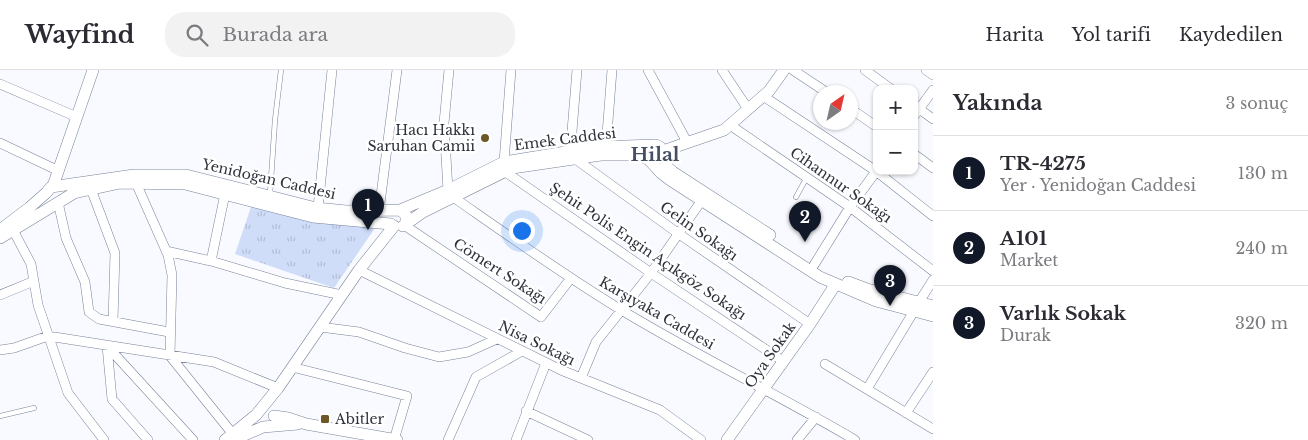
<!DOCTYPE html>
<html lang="tr">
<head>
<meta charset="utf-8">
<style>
	body { margin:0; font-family:"Libre Baskerville",serif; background:#f2f2f3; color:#2b2b33 }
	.controls { position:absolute; right:15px; top:15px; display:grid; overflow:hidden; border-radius:10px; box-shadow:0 1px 4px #0004 }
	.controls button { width:45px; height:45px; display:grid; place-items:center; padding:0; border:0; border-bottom:1px solid #e1e1e2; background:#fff; color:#2b2b33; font:25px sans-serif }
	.compass { position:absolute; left:813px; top:15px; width:45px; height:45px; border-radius:50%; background:#fff; box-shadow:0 1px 4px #0004; rotate:34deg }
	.you { position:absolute; left:521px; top:160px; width:18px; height:18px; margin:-12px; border:4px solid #fff; border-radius:50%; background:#1a73e8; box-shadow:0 0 0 8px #1a73e833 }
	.badge { display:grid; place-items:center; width:32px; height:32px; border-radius:50%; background:#111827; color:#fff; font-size:16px; font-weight:700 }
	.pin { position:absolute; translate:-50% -41px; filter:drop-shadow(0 1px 2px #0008) }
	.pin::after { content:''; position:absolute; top:26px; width:18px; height:15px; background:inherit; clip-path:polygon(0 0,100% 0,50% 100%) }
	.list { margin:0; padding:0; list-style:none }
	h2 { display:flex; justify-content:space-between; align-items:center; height:65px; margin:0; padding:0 20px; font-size:21px }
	h2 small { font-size:16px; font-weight:400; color:#7c7c81 }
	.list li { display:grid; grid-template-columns:32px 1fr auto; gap:15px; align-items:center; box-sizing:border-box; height:75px; padding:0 20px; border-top:1px solid #e1e1e2 }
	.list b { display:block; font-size:19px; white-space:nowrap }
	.list p { margin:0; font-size:16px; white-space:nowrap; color:#7c7c81 }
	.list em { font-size:16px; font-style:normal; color:#7c7c81 }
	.icon { flex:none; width:28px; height:28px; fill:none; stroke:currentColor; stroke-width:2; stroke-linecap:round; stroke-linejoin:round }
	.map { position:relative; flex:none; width:933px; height:370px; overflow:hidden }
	header { display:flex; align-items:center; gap:30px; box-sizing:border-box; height:70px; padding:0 25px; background:#fff; border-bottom:1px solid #e1e1e2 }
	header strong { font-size:24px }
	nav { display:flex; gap:28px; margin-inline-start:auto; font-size:18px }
	.search { width:350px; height:45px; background:#f2f2f3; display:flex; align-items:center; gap:12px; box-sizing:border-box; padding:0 18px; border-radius:20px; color:#7c7c81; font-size:19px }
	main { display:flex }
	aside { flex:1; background:#fff }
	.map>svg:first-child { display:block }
</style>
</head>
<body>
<header>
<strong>Wayfind</strong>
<div class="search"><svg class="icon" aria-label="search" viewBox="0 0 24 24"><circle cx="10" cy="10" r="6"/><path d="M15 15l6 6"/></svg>Burada ara</div>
<nav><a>Harita</a><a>Yol tarifi</a><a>Kaydedilen</a></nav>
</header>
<main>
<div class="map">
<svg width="933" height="370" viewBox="0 0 933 370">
	<defs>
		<pattern id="grass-tufts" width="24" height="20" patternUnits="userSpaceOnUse" patternTransform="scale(1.25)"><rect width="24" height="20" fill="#cfddf8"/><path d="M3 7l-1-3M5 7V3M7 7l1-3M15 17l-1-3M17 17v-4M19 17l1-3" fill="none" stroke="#b2bed6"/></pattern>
	</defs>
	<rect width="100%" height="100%" fill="#f8faff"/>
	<!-- grass -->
	<path fill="url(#grass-tufts)" d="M 251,137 L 377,155 L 334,218 L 235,184 Z"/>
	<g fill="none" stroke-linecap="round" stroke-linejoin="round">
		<defs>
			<path id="lane" d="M 270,124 L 275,50 L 281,0
				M 796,127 L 807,107
				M 0,346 L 34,338"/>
			<path id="street" d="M 648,0 L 687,72
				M 722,0 L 748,39
				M 793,0 L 826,22
				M 865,0 L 891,19
				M 926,0 L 933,5
				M 0,14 L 77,47
				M 763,26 L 876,101 L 933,146
				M 914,35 L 933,49
				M 851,39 L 877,57
				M 914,46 L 933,20
				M 730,55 L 850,137 L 933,201
				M 0,73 L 59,101
				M 606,77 L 612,0
				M 573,80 L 572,61 L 577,0
				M 914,84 L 933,98
				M 574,88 L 679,164 L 810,254
				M 504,92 L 511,0
				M 504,101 L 651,203 L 783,291
				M 136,113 L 168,185 L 172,205 L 170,286 L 232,363
				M 91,119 L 115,183 L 113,251
				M 448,120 L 444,53 L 449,0
				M 453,127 C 509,166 565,206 623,241 C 699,287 779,325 855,370
				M 58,132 L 66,168 L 85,212 L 89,242 L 99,249 L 169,262
				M 318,138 L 332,0
				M 379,141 L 397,0
				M 404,155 L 541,247 L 571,208
				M 13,160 L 31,194 L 38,235 L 68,323 L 104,370
				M 166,181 L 211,191 L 285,213 L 342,225
				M 211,191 L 226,119
				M 814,195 L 850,137 L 877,100
				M 359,200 L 561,300 L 660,340 L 701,370
				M 0,225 L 34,211
				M 919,232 L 933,210
				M 320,257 L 359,262 L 405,278 L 439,287 L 468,282 L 497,269
				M 0,280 L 14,278 L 48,266 L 214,292 L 278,318
				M 825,294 L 933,359
				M 292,297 L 407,326 L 394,370
				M 581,308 L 596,272 L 651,203 L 702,130
				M 867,319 L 914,241
				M 526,341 L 588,370
				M 906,343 L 933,302
				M 148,370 L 112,329 L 107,276 L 193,370
				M 448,370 L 476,307 L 522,281
				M 516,370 L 546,293
				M 797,370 L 816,347"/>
			<path id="secondary" d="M 663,81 L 724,60 L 769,21 L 784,0
				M 664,86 L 667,97 L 673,102 L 770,165
				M 650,91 L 661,103 L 670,110 L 820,207 L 876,231 L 933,246
				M 53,116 L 93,0
				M 400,140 L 448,120 L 504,92 L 596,77 L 656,75 L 660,77 L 663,81
				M 403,156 L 423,142 L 512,98 L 601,85 L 635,85 L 648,89
				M 0,160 L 29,138 L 46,123 L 51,117 L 134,105 L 186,105 L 316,138 L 346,141 L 400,140 L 406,145 L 406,153
				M 0,168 L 74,123 L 120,113 L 185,114 L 313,147 L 391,154
				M 848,212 L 867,219 L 933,236
				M 274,346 L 288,348 L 306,354 L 397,370
				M 225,370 L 256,345 L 278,318 L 359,200 L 394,156
				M 233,370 L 263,357 L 298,354
				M 727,370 L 810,254 L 835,215"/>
		</defs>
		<!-- lane casing -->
		<use href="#lane" stroke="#788398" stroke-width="5.5"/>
		<!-- street casing -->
		<use href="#street" stroke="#788398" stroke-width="10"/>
		<!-- secondary casing -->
		<use href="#secondary" stroke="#788398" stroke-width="12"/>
		<!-- lane -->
		<use href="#lane" stroke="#fff" stroke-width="4.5"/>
		<!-- street -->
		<use href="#street" stroke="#fff" stroke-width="9"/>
		<!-- secondary -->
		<use href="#secondary" stroke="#fff" stroke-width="11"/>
	</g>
	<!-- markers -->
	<g fill="#6d5727" stroke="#fff" stroke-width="2">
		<circle cx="485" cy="68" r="5"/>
		<rect x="320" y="344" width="10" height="10" rx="2.5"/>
	</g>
	<g text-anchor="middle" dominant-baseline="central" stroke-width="5" stroke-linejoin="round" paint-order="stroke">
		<!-- poi labels -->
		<g font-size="14" fill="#2d323b" stroke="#fff" text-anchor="end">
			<text x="475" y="60">Hacı Hakkı<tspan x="475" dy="16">Saruhan Camii</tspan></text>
			<text x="335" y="349" text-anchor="start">Abitler</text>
		</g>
		<!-- street labels -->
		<g font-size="14" fill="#2d323b" stroke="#fff">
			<text transform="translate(565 69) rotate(-7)">Emek Caddesi</text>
			<text transform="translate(269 109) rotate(13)">Yenidoğan Caddesi</text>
			<text transform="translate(841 115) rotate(35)">Cihannur Sokağı</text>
			<text transform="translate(699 161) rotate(35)">Gelin Sokağı</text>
			<text transform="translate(648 181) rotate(34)">Şehit Polis Engin Açıkgöz Sokağı</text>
			<text transform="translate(500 201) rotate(33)">Cömert Sokağı</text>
			<text transform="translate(657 243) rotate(30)">Karşıyaka Caddesi</text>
			<text transform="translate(537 273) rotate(26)">Nisa Sokağı</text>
			<text transform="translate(770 285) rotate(-55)">Oya Sokak</text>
		</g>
		<!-- district labels -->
		<g font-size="19" font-weight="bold" fill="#454f62" stroke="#fff">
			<text x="655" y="84">Hilal</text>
		</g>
	</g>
</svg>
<div class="controls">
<button>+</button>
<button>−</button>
</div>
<svg class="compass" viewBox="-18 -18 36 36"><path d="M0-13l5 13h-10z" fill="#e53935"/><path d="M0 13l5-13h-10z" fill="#7c7c81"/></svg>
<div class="you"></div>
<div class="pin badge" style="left:368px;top:160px">1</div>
<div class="pin badge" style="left:805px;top:172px">2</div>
<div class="pin badge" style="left:890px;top:236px">3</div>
</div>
<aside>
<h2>Yakında<small>3 sonuç</small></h2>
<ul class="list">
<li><span class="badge">1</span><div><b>TR-4275</b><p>Yer · Yenidoğan Caddesi</p></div><em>130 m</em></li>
<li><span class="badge">2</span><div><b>A101</b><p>Market</p></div><em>240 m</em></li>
<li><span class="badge">3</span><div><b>Varlık Sokak</b><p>Durak</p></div><em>320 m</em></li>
</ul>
</aside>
</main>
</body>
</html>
